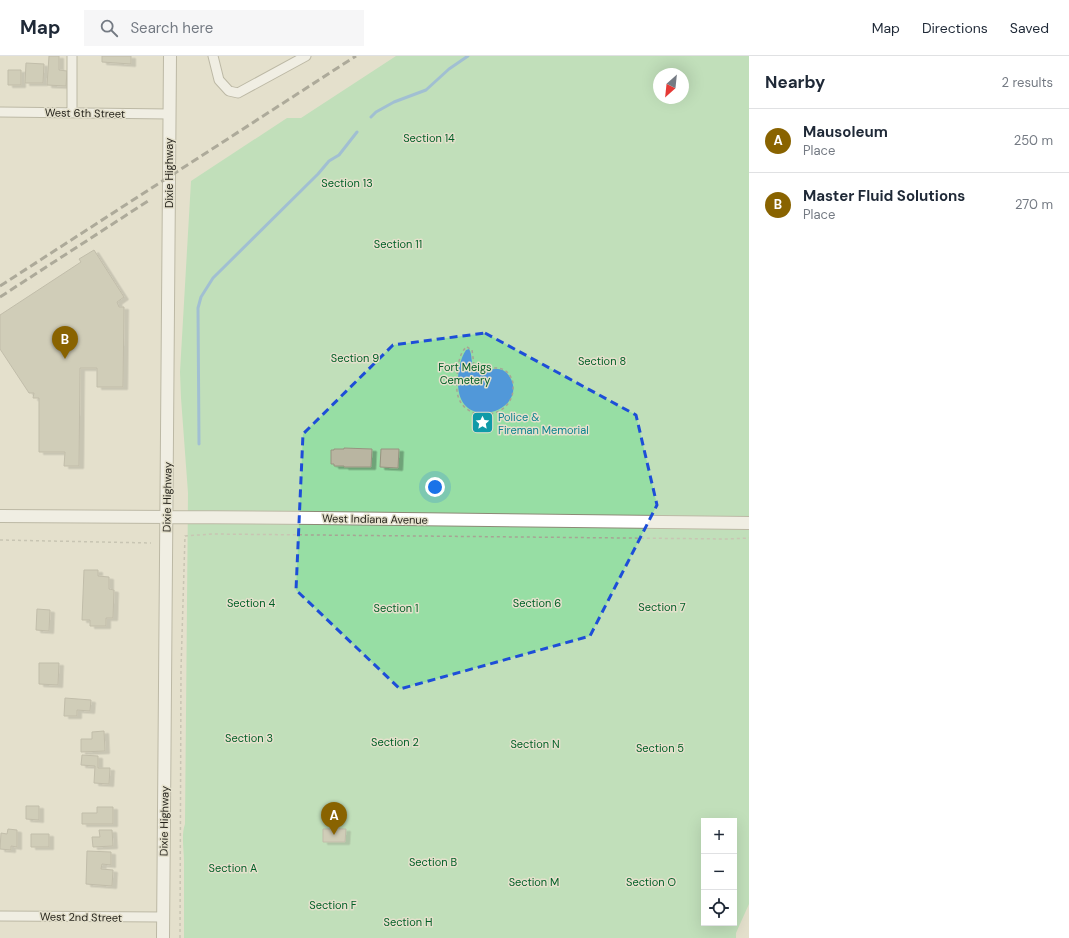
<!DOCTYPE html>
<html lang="en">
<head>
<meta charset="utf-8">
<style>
	body { margin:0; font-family:"DM Sans",sans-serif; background:#f6f6f7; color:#1f2937 }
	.controls { position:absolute; right:12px; bottom:12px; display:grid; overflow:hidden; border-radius:0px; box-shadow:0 4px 16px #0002 }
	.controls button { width:36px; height:36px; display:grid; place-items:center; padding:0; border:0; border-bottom:1px solid #e0e1e3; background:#fff; color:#1f2937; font:20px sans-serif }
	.compass { position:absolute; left:653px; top:12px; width:36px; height:36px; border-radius:50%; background:#fff; box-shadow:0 4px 16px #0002; rotate:207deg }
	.you { position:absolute; left:435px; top:431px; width:14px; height:14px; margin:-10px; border:3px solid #fff; border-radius:50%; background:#1a73e8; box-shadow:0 0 0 6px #1a73e833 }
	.badge { display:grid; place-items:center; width:26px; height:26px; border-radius:50%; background:#896300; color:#fff; font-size:13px; font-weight:700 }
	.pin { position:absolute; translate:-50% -33px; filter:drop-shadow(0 1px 2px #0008) }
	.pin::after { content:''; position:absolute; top:21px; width:14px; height:12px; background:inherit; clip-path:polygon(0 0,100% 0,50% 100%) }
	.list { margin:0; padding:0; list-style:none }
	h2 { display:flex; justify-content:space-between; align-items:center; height:52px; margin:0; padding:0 16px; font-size:17px }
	h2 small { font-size:13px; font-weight:400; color:#747a83 }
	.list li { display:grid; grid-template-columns:26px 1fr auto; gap:12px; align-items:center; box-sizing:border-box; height:64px; padding:0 16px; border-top:1px solid #e0e1e3 }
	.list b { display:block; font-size:15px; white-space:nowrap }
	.list p { margin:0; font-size:13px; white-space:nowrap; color:#747a83 }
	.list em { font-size:13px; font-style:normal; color:#747a83 }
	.icon { flex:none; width:22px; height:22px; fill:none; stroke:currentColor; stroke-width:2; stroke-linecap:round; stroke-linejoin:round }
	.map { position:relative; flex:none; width:749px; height:882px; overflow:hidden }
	header { display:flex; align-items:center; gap:24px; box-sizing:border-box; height:56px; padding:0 20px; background:#fff; border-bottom:1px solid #e0e1e3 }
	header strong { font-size:19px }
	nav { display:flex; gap:22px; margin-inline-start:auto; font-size:14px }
	.search { width:280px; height:36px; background:#f6f6f7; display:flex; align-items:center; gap:10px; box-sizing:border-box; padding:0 14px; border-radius:0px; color:#747a83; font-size:15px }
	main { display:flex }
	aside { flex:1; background:#fff }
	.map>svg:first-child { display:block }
</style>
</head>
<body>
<header>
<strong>Map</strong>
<div class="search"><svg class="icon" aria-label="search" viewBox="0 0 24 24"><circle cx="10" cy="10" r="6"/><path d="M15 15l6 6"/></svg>Search here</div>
<nav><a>Map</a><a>Directions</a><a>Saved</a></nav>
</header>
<main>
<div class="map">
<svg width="749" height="882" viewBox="0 0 749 882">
	<defs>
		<filter id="shadow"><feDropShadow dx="4.5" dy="2.5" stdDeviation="0" flood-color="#0004"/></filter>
	</defs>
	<rect width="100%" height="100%" fill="#e4e0cc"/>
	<!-- green -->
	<path fill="#97dea4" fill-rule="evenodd" d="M 396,0 L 749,0 L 749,848 L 736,877 L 736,882 L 184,882 C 184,857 184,831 184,805 C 184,794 181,779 185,768 L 188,437 L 181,342 L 180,316 L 191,125 L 287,62 L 301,62 ZM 659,18 L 683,18 L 683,42 L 659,42 ZM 704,765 L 734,765 L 734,867 L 704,867 Z"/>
	<!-- water -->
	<path fill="#5198d9" d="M 469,293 C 473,298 470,309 475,312 C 485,319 502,304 511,323 C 527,356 457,378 458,326 C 458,315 460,303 466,294 Z"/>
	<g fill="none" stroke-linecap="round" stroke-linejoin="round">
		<!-- stream -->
		<path stroke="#5198d9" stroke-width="3" d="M 371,61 L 376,56 L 394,46 L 426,34 L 449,13 L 468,0
			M 199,388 L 198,252 L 201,241 L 213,222 L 318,118 L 329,105 L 339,99 L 357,76"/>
	</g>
	<!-- building -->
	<path fill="#b9b5a1" stroke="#979380" filter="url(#shadow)" d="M 49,0 L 59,0 L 59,14 L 67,15 L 66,30 L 47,29 Z
		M 102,0 L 131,0 L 131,8 L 102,6 Z
		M 26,7 L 44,8 L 43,27 L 25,27 Z
		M 8,14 L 21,14 L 21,29 L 8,29 Z
		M 94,194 L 124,241 L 117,246 L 119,251 L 124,251 L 123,331 L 97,331 L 97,312 L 80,312 L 79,410 L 64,410 L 65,396 L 39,396 L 39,342 L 33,342 L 34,337 L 29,337 L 0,293 L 0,259 L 81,206 L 79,203 Z
		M 344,392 L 372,393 L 371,411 L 344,411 L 344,410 L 334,410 L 334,408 L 331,408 L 331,394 L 334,394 L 334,393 L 344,393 Z
		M 381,393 L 399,393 L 398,412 L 380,411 Z
		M 84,514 L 98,514 L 98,520 L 109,521 L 109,533 L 114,534 L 113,562 L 106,562 L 106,570 L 90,570 L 90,564 L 82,564 Z
		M 37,553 L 50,554 L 49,575 L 36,574 Z
		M 39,607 L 59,607 L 58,629 L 39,628 Z
		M 65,642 L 91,644 L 90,655 L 77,654 L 77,660 L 64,660 Z
		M 104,675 L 105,695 L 81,696 L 81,683 L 92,683 L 92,676 Z
		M 82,699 L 98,700 L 98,712 L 110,712 L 109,728 L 94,727 L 95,710 L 81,709 Z
		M 26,750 L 39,750 L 39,764 L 26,763 Z
		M 97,751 L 113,751 L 113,768 L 82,768 L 82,757 L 97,757 Z
		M 330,771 L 339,771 L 339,773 L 346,773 L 345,786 L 323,786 L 323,773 L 330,773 Z
		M 8,773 L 17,774 L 17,791 L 11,790 L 11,794 L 0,793 L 1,777 L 7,778 Z
		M 99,774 L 112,774 L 113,790 L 93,791 L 92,781 L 100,781 Z
		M 31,778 L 49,778 L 49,791 L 31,791 Z
		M 87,795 L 111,796 L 111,809 L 102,808 L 101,813 L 113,814 L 112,830 L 86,828 Z"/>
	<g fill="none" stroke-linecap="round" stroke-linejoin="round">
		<defs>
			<path id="minor" d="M 72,0 L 72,57
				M 213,0 L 219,24 L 229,35 L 238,37 L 306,0
				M 0,56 L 170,58
				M 0,860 L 163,861"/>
			<path id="major" d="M 0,460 L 317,462 L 749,467
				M 163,882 L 170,0"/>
		</defs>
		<!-- minor casing -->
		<use href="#minor" stroke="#8d8976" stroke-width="11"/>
		<!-- major casing -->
		<use href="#major" stroke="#8d8976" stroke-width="14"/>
		<!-- path -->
		<path stroke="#a7a494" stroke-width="1.5" stroke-dasharray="3 3" stroke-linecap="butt" d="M 467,291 L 472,294 L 474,309 C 483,318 498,306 508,317 C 512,322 514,327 513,334 C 511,363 466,368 458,340 C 456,334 457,326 457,319 C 458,311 459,296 467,291 Z
			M 0,484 L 151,487
			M 180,882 L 181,613 L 185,480 L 212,478 L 728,483 L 749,482"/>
		<!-- minor -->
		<use href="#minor" stroke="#fff" stroke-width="9"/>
		<!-- major -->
		<use href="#major" stroke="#fff" stroke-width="12"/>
		<!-- rail -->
		<path stroke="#6c695d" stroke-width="3" stroke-dasharray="8 4" stroke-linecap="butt" d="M 0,230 L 356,0
			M 0,241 L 148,145"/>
	</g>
	<!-- marked area -->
	<path d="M0 0H749V882H0ZM 485,277 L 636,359 L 657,449 L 590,580 L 400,633 L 296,534 L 303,378 L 393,289 Z" fill="#e4e0cc" fill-opacity=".55" fill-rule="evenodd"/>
	<path fill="none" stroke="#1d4ed8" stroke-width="3" stroke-dasharray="8 5" stroke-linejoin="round" d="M 485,277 L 636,359 L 657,449 L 590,580 L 400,633 L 296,534 L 303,378 L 393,289 Z"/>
	<!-- icons -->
	<defs>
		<symbol id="sight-square" viewBox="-11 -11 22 22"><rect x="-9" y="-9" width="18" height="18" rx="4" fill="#0f9aa8" stroke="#e4e0cc"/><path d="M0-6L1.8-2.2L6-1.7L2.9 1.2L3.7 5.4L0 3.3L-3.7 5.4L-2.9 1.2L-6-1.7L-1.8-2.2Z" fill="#fff"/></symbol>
	</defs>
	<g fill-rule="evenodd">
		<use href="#sight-square" x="470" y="354" width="25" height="25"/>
	</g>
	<g text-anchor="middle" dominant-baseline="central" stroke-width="3" stroke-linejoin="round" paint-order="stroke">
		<!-- street labels -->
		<g font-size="11" fill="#211f18" stroke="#e4e0cc">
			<text transform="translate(85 57) rotate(1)">West 6th Street</text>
			<text transform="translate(169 117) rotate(-90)">Dixie Highway</text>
			<text transform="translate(167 441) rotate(-89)">Dixie Highway</text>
			<text transform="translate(375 463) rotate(1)">West Indiana Avenue</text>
			<text transform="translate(164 765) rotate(-89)">Dixie Highway</text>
			<text transform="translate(81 861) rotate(1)">West 2nd Street</text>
		</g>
		<!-- park labels -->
		<g font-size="11" fill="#005f26" stroke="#e4e0cc">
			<text x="429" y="82">Section 14</text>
			<text x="347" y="127">Section 13</text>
			<text x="398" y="188">Section 11</text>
			<text x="355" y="302">Section 9</text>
			<text x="602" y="305">Section 8</text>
			<text x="465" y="311">Fort Meigs<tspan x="465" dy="13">Cemetery</tspan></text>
			<text x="251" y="547">Section 4</text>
			<text x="537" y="547">Section 6</text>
			<text x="662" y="551">Section 7</text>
			<text x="396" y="552">Section 1</text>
			<text x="249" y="682">Section 3</text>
			<text x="395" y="686">Section 2</text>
			<text x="535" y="688">Section N</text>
			<text x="660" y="692">Section 5</text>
			<text x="433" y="806">Section B</text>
			<text x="233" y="812">Section A</text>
			<text x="534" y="826">Section M</text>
			<text x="651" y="826">Section O</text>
			<text x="333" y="849">Section F</text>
			<text x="408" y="866">Section H</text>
		</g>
		<!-- culture labels -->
		<g font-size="11" fill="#0d838f" stroke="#e4e0cc" text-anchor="start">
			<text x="498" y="361">Police &amp;<tspan x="498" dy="13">Fireman Memorial</tspan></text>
		</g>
	</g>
</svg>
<div class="controls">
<button>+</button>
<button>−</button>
<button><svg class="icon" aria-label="locate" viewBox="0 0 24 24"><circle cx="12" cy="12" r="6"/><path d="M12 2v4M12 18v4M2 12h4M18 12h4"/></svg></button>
</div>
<svg class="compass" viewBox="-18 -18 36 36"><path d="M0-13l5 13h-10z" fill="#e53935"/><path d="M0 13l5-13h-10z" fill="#747a83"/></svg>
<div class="you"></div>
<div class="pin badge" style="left:334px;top:779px">A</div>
<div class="pin badge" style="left:65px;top:303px">B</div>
</div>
<aside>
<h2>Nearby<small>2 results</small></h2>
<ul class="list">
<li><span class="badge">A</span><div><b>Mausoleum</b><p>Place</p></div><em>250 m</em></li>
<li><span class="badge">B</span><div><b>Master Fluid Solutions</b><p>Place</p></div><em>270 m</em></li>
</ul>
</aside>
</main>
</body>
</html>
